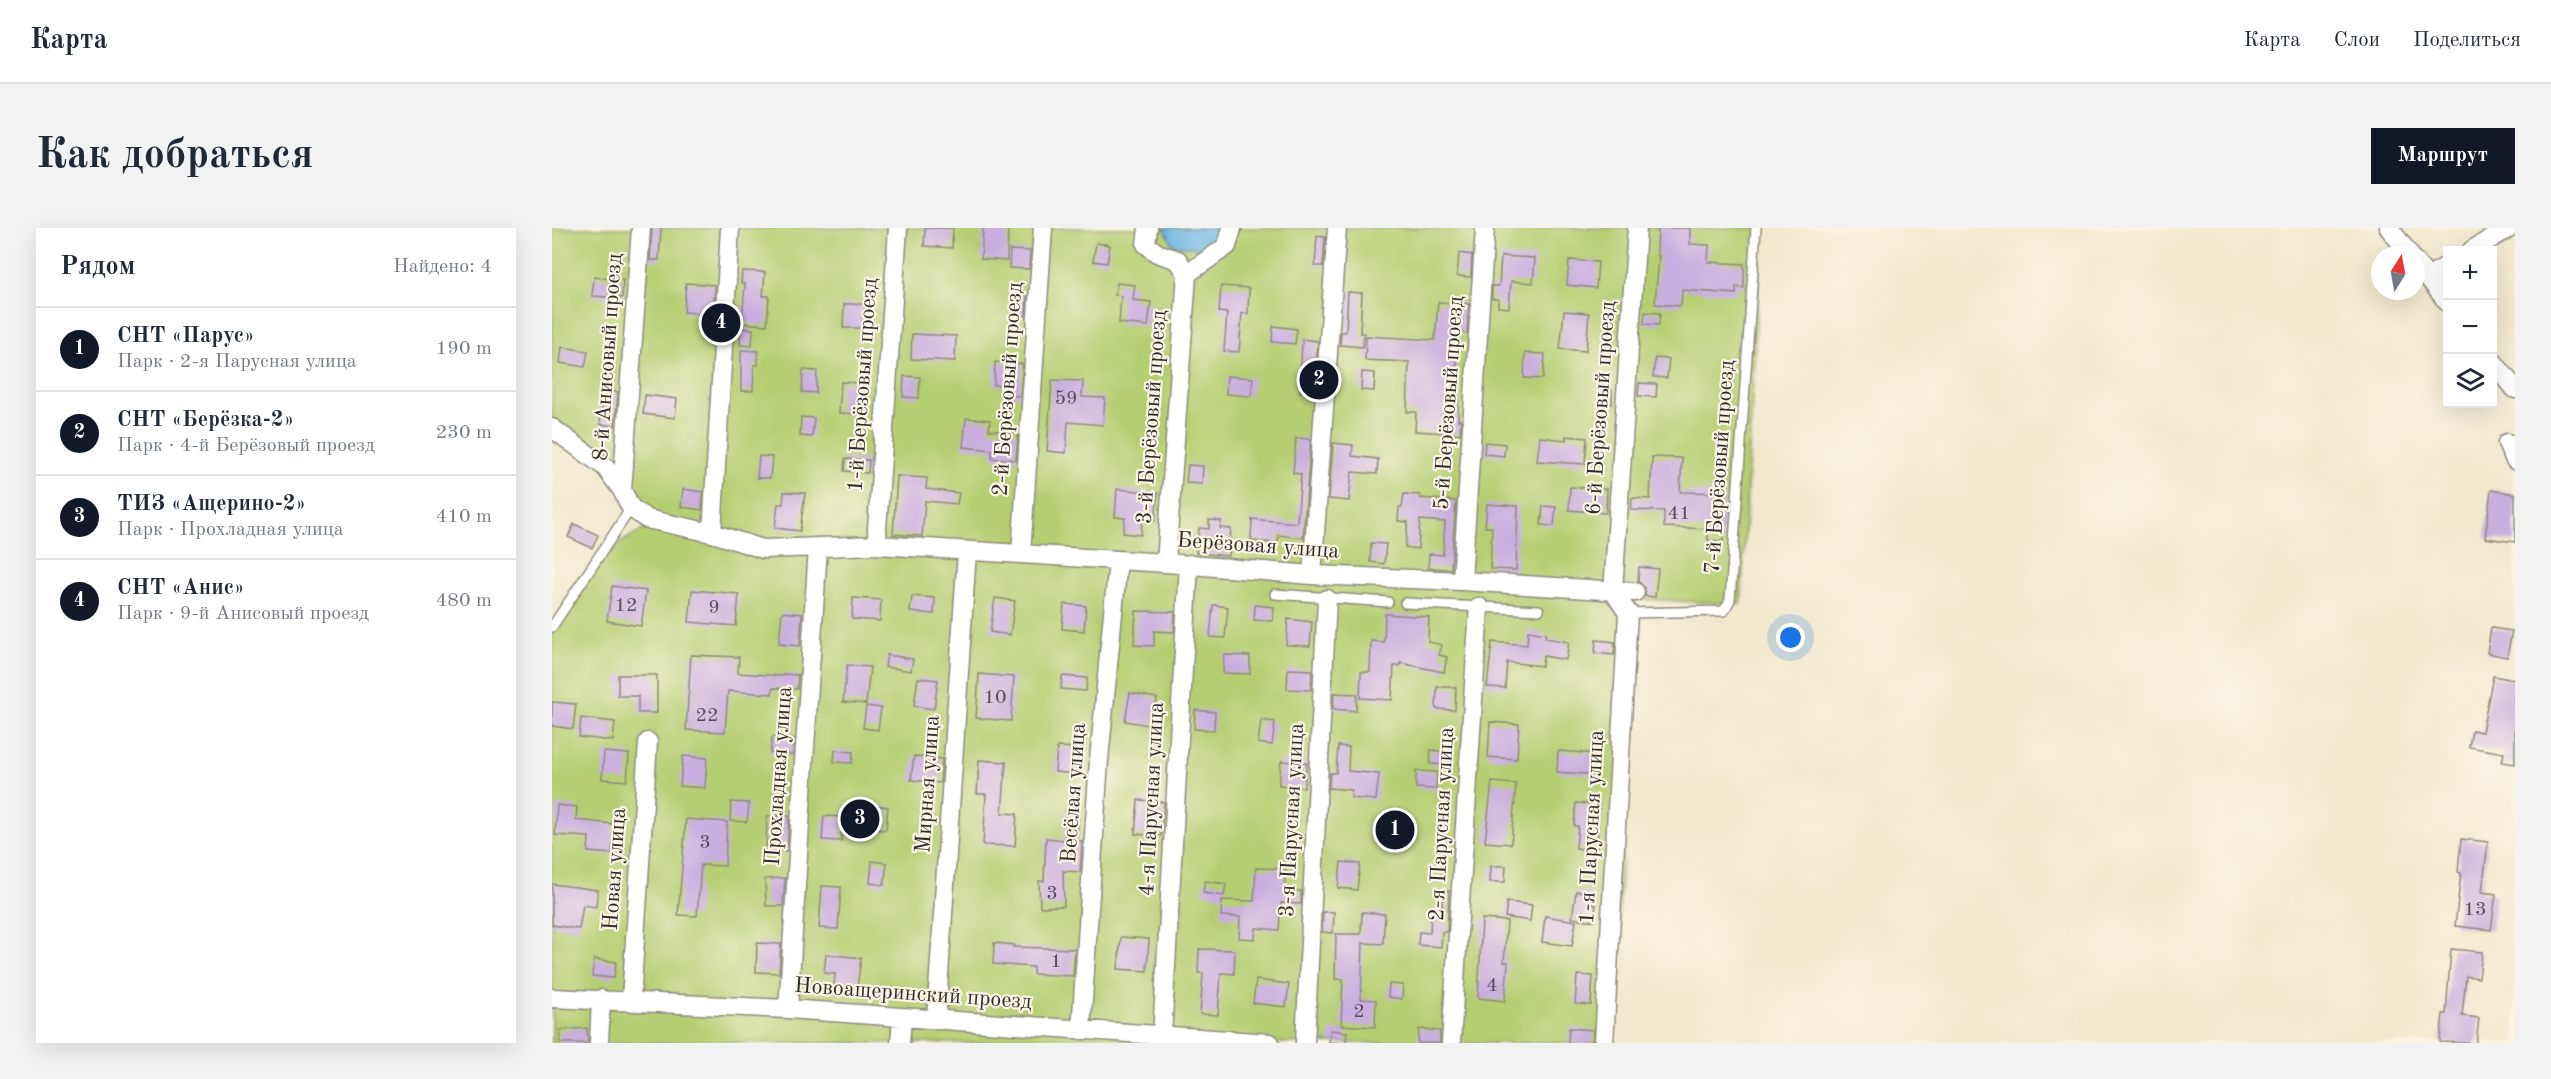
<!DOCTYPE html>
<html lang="ru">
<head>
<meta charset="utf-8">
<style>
	body { margin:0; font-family:"Old Standard TT",serif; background:#f2f2f3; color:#1f2937 }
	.controls { position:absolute; right:18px; top:18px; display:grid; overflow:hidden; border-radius:0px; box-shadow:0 6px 24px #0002 }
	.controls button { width:54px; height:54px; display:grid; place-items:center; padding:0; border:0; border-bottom:2px solid #e0e1e3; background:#fff; color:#1f2937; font:30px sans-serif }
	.compass { position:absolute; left:1819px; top:18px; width:54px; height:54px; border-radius:50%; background:#fff; box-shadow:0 6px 24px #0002; rotate:11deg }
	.you { position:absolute; left:1239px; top:410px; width:21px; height:21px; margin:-15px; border:4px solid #fff; border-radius:50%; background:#1a73e8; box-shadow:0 0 0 9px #1a73e833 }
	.badge { display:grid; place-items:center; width:39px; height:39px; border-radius:50%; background:#111827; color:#fff; font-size:20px; font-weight:700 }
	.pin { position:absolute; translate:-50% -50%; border:3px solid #fff; box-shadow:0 2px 6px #0006 }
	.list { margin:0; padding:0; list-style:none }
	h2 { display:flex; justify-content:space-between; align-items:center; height:78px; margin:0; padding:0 24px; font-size:26px }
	h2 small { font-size:20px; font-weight:400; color:#747a83 }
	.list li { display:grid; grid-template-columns:39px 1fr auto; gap:18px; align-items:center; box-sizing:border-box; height:84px; padding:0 24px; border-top:2px solid #e0e1e3 }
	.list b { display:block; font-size:22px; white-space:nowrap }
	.list p { margin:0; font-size:20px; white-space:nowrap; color:#747a83 }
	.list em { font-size:20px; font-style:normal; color:#747a83 }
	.icon { flex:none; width:33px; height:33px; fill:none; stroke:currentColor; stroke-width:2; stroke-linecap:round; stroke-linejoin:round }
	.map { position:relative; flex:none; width:1963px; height:815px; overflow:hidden; border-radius:0px }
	header { display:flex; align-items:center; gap:36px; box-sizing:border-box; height:84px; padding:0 30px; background:#fff; border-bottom:2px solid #e0e1e3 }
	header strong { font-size:28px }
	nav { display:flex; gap:33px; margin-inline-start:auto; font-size:21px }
	.intro { display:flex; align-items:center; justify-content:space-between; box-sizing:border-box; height:144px; padding:0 36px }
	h1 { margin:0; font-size:42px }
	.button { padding:15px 27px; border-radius:0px; background:#111827; color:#fff; font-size:21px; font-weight:700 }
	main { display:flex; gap:36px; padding:0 36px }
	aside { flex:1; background:#fff; border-radius:0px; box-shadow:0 6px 24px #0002 }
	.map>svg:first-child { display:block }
</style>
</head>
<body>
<header>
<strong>Карта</strong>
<nav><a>Карта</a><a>Слои</a><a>Поделиться</a></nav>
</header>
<div class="intro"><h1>Как добраться</h1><a class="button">Маршрут</a></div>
<main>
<aside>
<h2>Рядом<small>Найдено: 4</small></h2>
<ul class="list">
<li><span class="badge">1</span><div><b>СНТ «Парус»</b><p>Парк · 2-я Парусная улица</p></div><em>190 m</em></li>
<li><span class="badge">2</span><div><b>СНТ «Берёзка-2»</b><p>Парк · 4-й Берёзовый проезд</p></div><em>230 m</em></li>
<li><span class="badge">3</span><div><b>ТИЗ «Ащерино-2»</b><p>Парк · Прохладная улица</p></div><em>410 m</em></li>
<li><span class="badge">4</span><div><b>СНТ «Анис»</b><p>Парк · 9-й Анисовый проезд</p></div><em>480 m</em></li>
</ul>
</aside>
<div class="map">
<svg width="1963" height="815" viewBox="0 0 1963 815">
	<rect width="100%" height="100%" fill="#fcf5e5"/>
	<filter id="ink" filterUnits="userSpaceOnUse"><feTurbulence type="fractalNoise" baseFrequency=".0167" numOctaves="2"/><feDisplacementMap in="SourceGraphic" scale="12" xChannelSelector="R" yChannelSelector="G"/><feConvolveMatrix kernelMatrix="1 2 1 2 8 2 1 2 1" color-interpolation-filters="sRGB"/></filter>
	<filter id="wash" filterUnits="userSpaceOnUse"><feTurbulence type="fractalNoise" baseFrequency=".008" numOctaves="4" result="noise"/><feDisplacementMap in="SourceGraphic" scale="24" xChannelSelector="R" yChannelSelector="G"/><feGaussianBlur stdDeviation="1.35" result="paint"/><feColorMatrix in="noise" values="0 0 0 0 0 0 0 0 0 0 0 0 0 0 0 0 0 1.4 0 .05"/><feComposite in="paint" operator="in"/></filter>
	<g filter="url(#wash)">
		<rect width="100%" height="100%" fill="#f1e8cd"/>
		<!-- green -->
		<path fill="#b6ce72" stroke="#707c4e" stroke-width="1.5" d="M 0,0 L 1209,0 L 1189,376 L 1084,371 L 1060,815 L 0,815 L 0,404 L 56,322 L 92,301 L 102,288 L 47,220 L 0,191 Z"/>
		<!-- water -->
		<path fill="#69b6e2" stroke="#4a7086" stroke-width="1.5" d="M 612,0 L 667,0 L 663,12 L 652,21 L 621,17 Z"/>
		<g id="blocks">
			<!-- building -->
			<path fill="#c9aedf" d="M 100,0 L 109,0 L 107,32 L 98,32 Z
				M 373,0 L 401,0 L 400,20 L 372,18 Z
				M 431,0 L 456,2 L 455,33 L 429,31 Z
				M 1106,0 L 1138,0 L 1138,16 L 1157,17 L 1156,34 L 1192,36 L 1192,60 L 1184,59 L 1184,66 L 1130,62 L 1129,78 L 1103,76 L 1107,27 L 1105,27 Z
				M 765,8 L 773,9 L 771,38 L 763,38 Z
				M 544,15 L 558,17 L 555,35 L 541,33 Z
				M 458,22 L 478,23 L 477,41 L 457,40 Z
				M 907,25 L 920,27 L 919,49 L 905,48 Z
				M 949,28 L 983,30 L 981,55 L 959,53 L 957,80 L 946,79 L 946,71 L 940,71 L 940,58 L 947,58 Z
				M 1017,32 L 1046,34 L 1044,60 L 1015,57 Z
				M 190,43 L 213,44 L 211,68 L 217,68 L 215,97 L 190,95 L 193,56 L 189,55 Z
				M 42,49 L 71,52 L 70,70 L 40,68 Z
				M 134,55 L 163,57 L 161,86 L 132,84 Z
				M 565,55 L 583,57 L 581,72 L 599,74 L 596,98 L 567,95 L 569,68 L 563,67 Z
				M 669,58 L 697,60 L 696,86 L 690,85 L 687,124 L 672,123 L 675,85 L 667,84 Z
				M 796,64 L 810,65 L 808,105 L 812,105 L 811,119 L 788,117 L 789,104 L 794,104 Z
				M 466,66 L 475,67 L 474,88 L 464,87 Z
				M 886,74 L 917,76 L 915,105 L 907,104 L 903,161 L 907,161 L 906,192 L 909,192 L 908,206 L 863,203 L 864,184 L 855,184 L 857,134 L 813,132 L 814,108 L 883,112 Z
				M 292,76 L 313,76 L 313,100 L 291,100 Z
				M 1012,83 L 1037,85 L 1034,123 L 1008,121 Z
				M 1093,84 L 1108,85 L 1107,97 L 1092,96 Z
				M 721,98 L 745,101 L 743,116 L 720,114 Z
				M 189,100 L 201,101 L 200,118 L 188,117 Z
				M 360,106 L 404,108 L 403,133 L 359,131 Z
				M 750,111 L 766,113 L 762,165 L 748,164 Z
				M 10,119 L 36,123 L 33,139 L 8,135 Z
				M 189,122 L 206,123 L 206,137 L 202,137 L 201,163 L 189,163 Z
				M 973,125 L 993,126 L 991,151 L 972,150 Z
				M 1103,130 L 1117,131 L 1115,150 L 1101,149 Z
				M 443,134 L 471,136 L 468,168 L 452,167 L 452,158 L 442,157 Z
				M 251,142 L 265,143 L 264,165 L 250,164 Z
				M 810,144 L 823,145 L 822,163 L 809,162 Z
				M 352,148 L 368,149 L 367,170 L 351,169 Z
				M 675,148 L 701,150 L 699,168 L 674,166 Z
				M 500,152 L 531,153 L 530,169 L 553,170 L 551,197 L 516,194 L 514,225 L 495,223 Z
				M 289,154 L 309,155 L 307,186 L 287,185 Z
				M 1087,155 L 1105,156 L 1104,169 L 1086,168 Z
				M 1048,161 L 1060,162 L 1060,176 L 1047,176 Z
				M 52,163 L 66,164 L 63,198 L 48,196 Z
				M 93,167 L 125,171 L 123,190 L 91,186 Z
				M 249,189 L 262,190 L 260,209 L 248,208 Z
				M 414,190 L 438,192 L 437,202 L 466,205 L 464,232 L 440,230 L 440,222 L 411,219 Z
				M 1014,208 L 1035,210 L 1033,236 L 985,233 L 988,209 L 1014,212 Z
				M 744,210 L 759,211 L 751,310 L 726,307 L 726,315 L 699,313 L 700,291 L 745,295 L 749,246 L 741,245 Z
				M 933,214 L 953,216 L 952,228 L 932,226 Z
				M 781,215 L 801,217 L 800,228 L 826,231 L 825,246 L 800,244 L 797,273 L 777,271 Z
				M 207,228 L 220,229 L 218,250 L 205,250 Z
				M 1100,229 L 1130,230 L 1128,264 L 1172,265 L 1171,313 L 1156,312 L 1156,301 L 1112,299 L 1112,283 L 1079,282 L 1080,270 L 1098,271 Z
				M 293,231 L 317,232 L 316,245 L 292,243 Z
				M 636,237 L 651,238 L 650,256 L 634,255 Z
				M 345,248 L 375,250 L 374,261 L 407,265 L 405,276 L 373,273 L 370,308 L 341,306 Z
				M 1018,259 L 1055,261 L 1054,285 L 1017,282 Z
				M 131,261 L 151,264 L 150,282 L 129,279 Z
				M 565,261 L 606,265 L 603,293 L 590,291 L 589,307 L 571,305 L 573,290 L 563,289 Z
				M 1939,262 L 1963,266 L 1963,314 L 1933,310 Z
				M 232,264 L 253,265 L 248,303 L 223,300 L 226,276 L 231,276 Z
				M 852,266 L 868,267 L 868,270 L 904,273 L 899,341 L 876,340 L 877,326 L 891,327 L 893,294 L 868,292 L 866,321 L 853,319 L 856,294 L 846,293 L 847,279 L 850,279 Z
				M 935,276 L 966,278 L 964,342 L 938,341 L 940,299 L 933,299 Z
				M 991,278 L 1004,279 L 1002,298 L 989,297 Z
				M 657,292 L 669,293 L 668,300 L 679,301 L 677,328 L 644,325 L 647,300 L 657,301 Z
				M 22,296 L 46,307 L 40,320 L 16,309 Z
				M 819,315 L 834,316 L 832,336 L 818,334 Z
				M 1087,339 L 1106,341 L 1103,369 L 1093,368 L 1093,360 L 1086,353 Z
				M 60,358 L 94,363 L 89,398 L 55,393 Z
				M 140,362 L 187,366 L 184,398 L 137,394 Z
				M 360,368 L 383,370 L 382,386 L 358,384 Z
				M 301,370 L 329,372 L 328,393 L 300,391 Z
				M 443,370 L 463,373 L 458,407 L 438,404 Z
				M 512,376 L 534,378 L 532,403 L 510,401 Z
				M 661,377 L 676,379 L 673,410 L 658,409 Z
				M 703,377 L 722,379 L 721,393 L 702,392 Z
				M 584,383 L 623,384 L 622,404 L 602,403 L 602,418 L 582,417 Z
				M 230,384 L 250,386 L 248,418 L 227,416 Z
				M 833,386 L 877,389 L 876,414 L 890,417 L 887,427 L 895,429 L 892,444 L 848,435 L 848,438 L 842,438 L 840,472 L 808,470 L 809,444 L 818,444 L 819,413 L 832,414 Z
				M 736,391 L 760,394 L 758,418 L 734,417 Z
				M 1939,400 L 1960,403 L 1955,429 L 1935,425 Z
				M 976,403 L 994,406 L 993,410 L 1017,414 L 1014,432 L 991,428 L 990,438 L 955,434 L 953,460 L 935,459 L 940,414 L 975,417 Z
				M 1044,412 L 1063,414 L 1062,427 L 1043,425 Z
				M 139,427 L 187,429 L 186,445 L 231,448 L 231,446 L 246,447 L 245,461 L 221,460 L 220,466 L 176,463 L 173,504 L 134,502 Z
				M 335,427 L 361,431 L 359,443 L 333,439 Z
				M 672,427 L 698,428 L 698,446 L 671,445 Z
				M 295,437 L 318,439 L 314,476 L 291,474 Z
				M 736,441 L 760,442 L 759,462 L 735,461 Z
				M 427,446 L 462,449 L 459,493 L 424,490 Z
				M 66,447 L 105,447 L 105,485 L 86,485 L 86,468 L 66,468 Z
				M 510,448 L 535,450 L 534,463 L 509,461 Z
				M 1941,448 L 1963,452 L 1963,536 L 1950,534 L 1952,525 L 1917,519 L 1920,502 L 1930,504 Z
				M 366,450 L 386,452 L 382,481 L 362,478 Z
				M 885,459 L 904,459 L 903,482 L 884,481 Z
				M 578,465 L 605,470 L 601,498 L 573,493 Z
				M 782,465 L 805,466 L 804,483 L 781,481 Z
				M 0,474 L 24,476 L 21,501 L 0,498 Z
				M 314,478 L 329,480 L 326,502 L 311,500 Z
				M 643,482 L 663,484 L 662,502 L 642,501 Z
				M 29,490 L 63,494 L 61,513 L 27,509 Z
				M 709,492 L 723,494 L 720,517 L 706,515 Z
				M 938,494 L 967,496 L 965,531 L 936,529 Z
				M 220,509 L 242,511 L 241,527 L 218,525 Z
				M 786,518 L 797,519 L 796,543 L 827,546 L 824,572 L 799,570 L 800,562 L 777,560 L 778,545 L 784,545 Z
				M 505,519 L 527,520 L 525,546 L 503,544 Z
				M 283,522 L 301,524 L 300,535 L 282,534 Z
				M 879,522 L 896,524 L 895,537 L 878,536 Z
				M 1006,523 L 1047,526 L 1046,547 L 1005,544 Z
				M 52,524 L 77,526 L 75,553 L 50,551 Z
				M 131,528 L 155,530 L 153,560 L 128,558 Z
				M 362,528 L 390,531 L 388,555 L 359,552 Z
				M 427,532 L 454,534 L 450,585 L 465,586 L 463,618 L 431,617 L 434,566 L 425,566 Z
				M 729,533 L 755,535 L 752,560 L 727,557 Z
				M 864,543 L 885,544 L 884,561 L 864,560 Z
				M 940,554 L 964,556 L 959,616 L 933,614 Z
				M 586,572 L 612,574 L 609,608 L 583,606 Z
				M 179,574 L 197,575 L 195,594 L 178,593 Z
				M 1024,575 L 1047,577 L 1045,623 L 1024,620 L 1026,598 L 1022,598 Z
				M 5,577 L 25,579 L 24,592 L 62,596 L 60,626 L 36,624 L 37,609 L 3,607 Z
				M 322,577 L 336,579 L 334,602 L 320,601 Z
				M 514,582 L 527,583 L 525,613 L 530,613 L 528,644 L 511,643 L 512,678 L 488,679 L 487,653 L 492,653 L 494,610 L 512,612 Z
				M 215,588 L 237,588 L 235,623 L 214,623 Z
				M 272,588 L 291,589 L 289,613 L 270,612 Z
				M 134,591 L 175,594 L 173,638 L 149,637 L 145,688 L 126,687 Z
				M 1909,611 L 1936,614 L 1930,664 L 1944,666 L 1939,702 L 1903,698 L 1909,645 L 1906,644 Z
				M 320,633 L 335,635 L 332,657 L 318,655 Z
				M 789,634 L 808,636 L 805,662 L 786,660 Z
				M 939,638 L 954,638 L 953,654 L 938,654 Z
				M 704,640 L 734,641 L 732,662 L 749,663 L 749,676 L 729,675 L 727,702 L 704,700 L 703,711 L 687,710 L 688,689 L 669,688 L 670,672 L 702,673 Z
				M 233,650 L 231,678 L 214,678 L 213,651 Z
				M 653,653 L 674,656 L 672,668 L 651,665 Z
				M 0,656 L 46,662 L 44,679 L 31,677 L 27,701 L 0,697 Z
				M 270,658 L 289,659 L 286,701 L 267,700 Z
				M 890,663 L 897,663 L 895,704 L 890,704 L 889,719 L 866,717 L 867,704 L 878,705 L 879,686 L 890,687 Z
				M 1024,663 L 1041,665 L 1040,676 L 1044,677 L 1042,693 L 1020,690 Z
				M 955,674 L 980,677 L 978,693 L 953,689 Z
				M 771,684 L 782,684 L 781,705 L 770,704 Z
				M 810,684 L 833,686 L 831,716 L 811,715 L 809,771 L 824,772 L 823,799 L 789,797 L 791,751 L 783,751 L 784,706 L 809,706 Z
				M 993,688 L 1024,693 L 1020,718 L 990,714 Z
				M 930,691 L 955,693 L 952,734 L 956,734 L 953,773 L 926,770 Z
				M 569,709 L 597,711 L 595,743 L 566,741 Z
				M 205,715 L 229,716 L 227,745 L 204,744 Z
				M 442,715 L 462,717 L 461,719 L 523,721 L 521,748 L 481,746 L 481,739 L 441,736 Z
				M 647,721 L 683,722 L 682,746 L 669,745 L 666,787 L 648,786 L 651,745 L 646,745 Z
				M 1899,721 L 1930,724 L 1927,750 L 1914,748 L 1910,788 L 1927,790 L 1924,815 L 1888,814 L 1891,786 L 1894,786 Z
				M 274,726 L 309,730 L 305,760 L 282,757 L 283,746 L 272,745 Z
				M 42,731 L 64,734 L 62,750 L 40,748 Z
				M 1025,747 L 1041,748 L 1039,777 L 1023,776 Z
				M 704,752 L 737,756 L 734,779 L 701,775 Z
				M 837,756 L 851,757 L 850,771 L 836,769 Z
				M 35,800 L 36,815 L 8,815 L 8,802 Z
				M 1017,800 L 1041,802 L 1041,815 L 1016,815 Z
				M 867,801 L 888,803 L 888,815 L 866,815 Z
				M 779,802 L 795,804 L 794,815 L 777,814 Z"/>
		</g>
	</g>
	<g filter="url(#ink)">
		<use href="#blocks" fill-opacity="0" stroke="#8e8a7c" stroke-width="1.5"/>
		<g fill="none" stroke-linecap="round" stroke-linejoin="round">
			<defs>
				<path id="lane" d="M 723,366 L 836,374
					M 853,375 L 987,382
					M 1076,385 L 1172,383 L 1178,372 L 1204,0
					M 0,399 L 79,280"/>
				<path id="street" d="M 596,0 L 594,16 L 605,25 L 626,32 L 635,46 L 614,335
					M 1837,0 L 1858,27
					M 1920,22 L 1957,0
					M 1864,34 L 1896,75
					M 635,46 L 675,18 L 680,0
					M 1875,49 L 1896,37
					M 1940,132 L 1963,161
					M 0,200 L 53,239 L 70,262 L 79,280 L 95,291 L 160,305 L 211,321 L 326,317 L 614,335 L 760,347 L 910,353 L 1083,364
					M 1955,215 L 1963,232
					M 70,262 L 89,0
					M 160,305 L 178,0
					M 326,317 L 325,301 L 346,0
					M 469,326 L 491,0
					M 760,347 L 785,0
					M 910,353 L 933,0
					M 0,770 L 236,781 L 718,815
					M 79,772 L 96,514
					M 236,781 L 266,319
					M 384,792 L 415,323
					M 529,802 L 547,532 L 566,332
					M 610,808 L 637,336
					M 47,815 L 49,771
					M 348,815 L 350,790
					M 753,815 L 775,371
					M 899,815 L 927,379
					M 1052,815 L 1076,385 L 1061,363 L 1085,0"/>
			</defs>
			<!-- lane casing -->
			<use href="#lane" stroke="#8e8a7c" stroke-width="12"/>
			<!-- street casing -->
			<use href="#street" stroke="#8e8a7c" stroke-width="21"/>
			<!-- lane -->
			<use href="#lane" stroke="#fff" stroke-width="9"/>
			<!-- street -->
			<use href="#street" stroke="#fff" stroke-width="18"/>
		</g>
	</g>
	<g text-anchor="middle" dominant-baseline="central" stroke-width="4.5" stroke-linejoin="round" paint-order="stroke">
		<!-- number labels -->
		<g font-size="20" fill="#524c58">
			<text x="514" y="171">59</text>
			<text x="1127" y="286">41</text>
			<text x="74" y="378">12</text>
			<text x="162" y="380">9</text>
			<text x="443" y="470">10</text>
			<text x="155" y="488">22</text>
			<text x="153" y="615">3</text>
			<text x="500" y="666">3</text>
			<text x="1923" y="682">13</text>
			<text x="504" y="734">1</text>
			<text x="940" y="758">4</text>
			<text x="807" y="784">2</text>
		</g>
		<!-- street labels -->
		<g font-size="22" fill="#2b2b2b" stroke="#fcf5e5">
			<text transform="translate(56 129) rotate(-86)">8-й Анисовый проезд</text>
			<text transform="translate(311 157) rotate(-86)">1-й Берёзовый проезд</text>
			<text transform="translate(456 161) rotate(-86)">2-й Берёзовый проезд</text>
			<text transform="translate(897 175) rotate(-86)">5-й Берёзовый проезд</text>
			<text transform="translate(1049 180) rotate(-86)">6-й Берёзовый проезд</text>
			<text transform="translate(600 189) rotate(-86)">3-й Берёзовый проезд</text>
			<text transform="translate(1168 239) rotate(-86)">7-й Берёзовый проезд</text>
			<text transform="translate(706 318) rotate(4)">Берёзовая улица</text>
			<text transform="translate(227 548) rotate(-86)">Прохладная улица</text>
			<text transform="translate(376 556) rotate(-86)">Мирная улица</text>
			<text transform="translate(522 565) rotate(-86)">Весёлая улица</text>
			<text transform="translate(600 571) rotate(-87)">4-я Парусная улица</text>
			<text transform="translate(740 592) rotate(-87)">3-я Парусная улица</text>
			<text transform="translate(890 596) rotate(-87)">2-я Парусная улица</text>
			<text transform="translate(1040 599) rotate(-87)">1-я Парусная улица</text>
			<text transform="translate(63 641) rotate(-86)">Новая улица</text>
			<text transform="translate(361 766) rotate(4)">Новоащеринский проезд</text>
		</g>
	</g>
</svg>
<div class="controls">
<button>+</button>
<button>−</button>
<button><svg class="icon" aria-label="layers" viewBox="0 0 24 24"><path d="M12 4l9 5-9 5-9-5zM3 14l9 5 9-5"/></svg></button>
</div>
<svg class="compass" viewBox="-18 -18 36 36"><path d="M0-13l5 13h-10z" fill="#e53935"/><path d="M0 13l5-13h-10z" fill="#747a83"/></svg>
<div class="you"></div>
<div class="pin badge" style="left:843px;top:602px">1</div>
<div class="pin badge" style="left:767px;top:152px">2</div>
<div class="pin badge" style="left:308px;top:591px">3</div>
<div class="pin badge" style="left:169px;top:95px">4</div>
</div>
</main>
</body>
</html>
